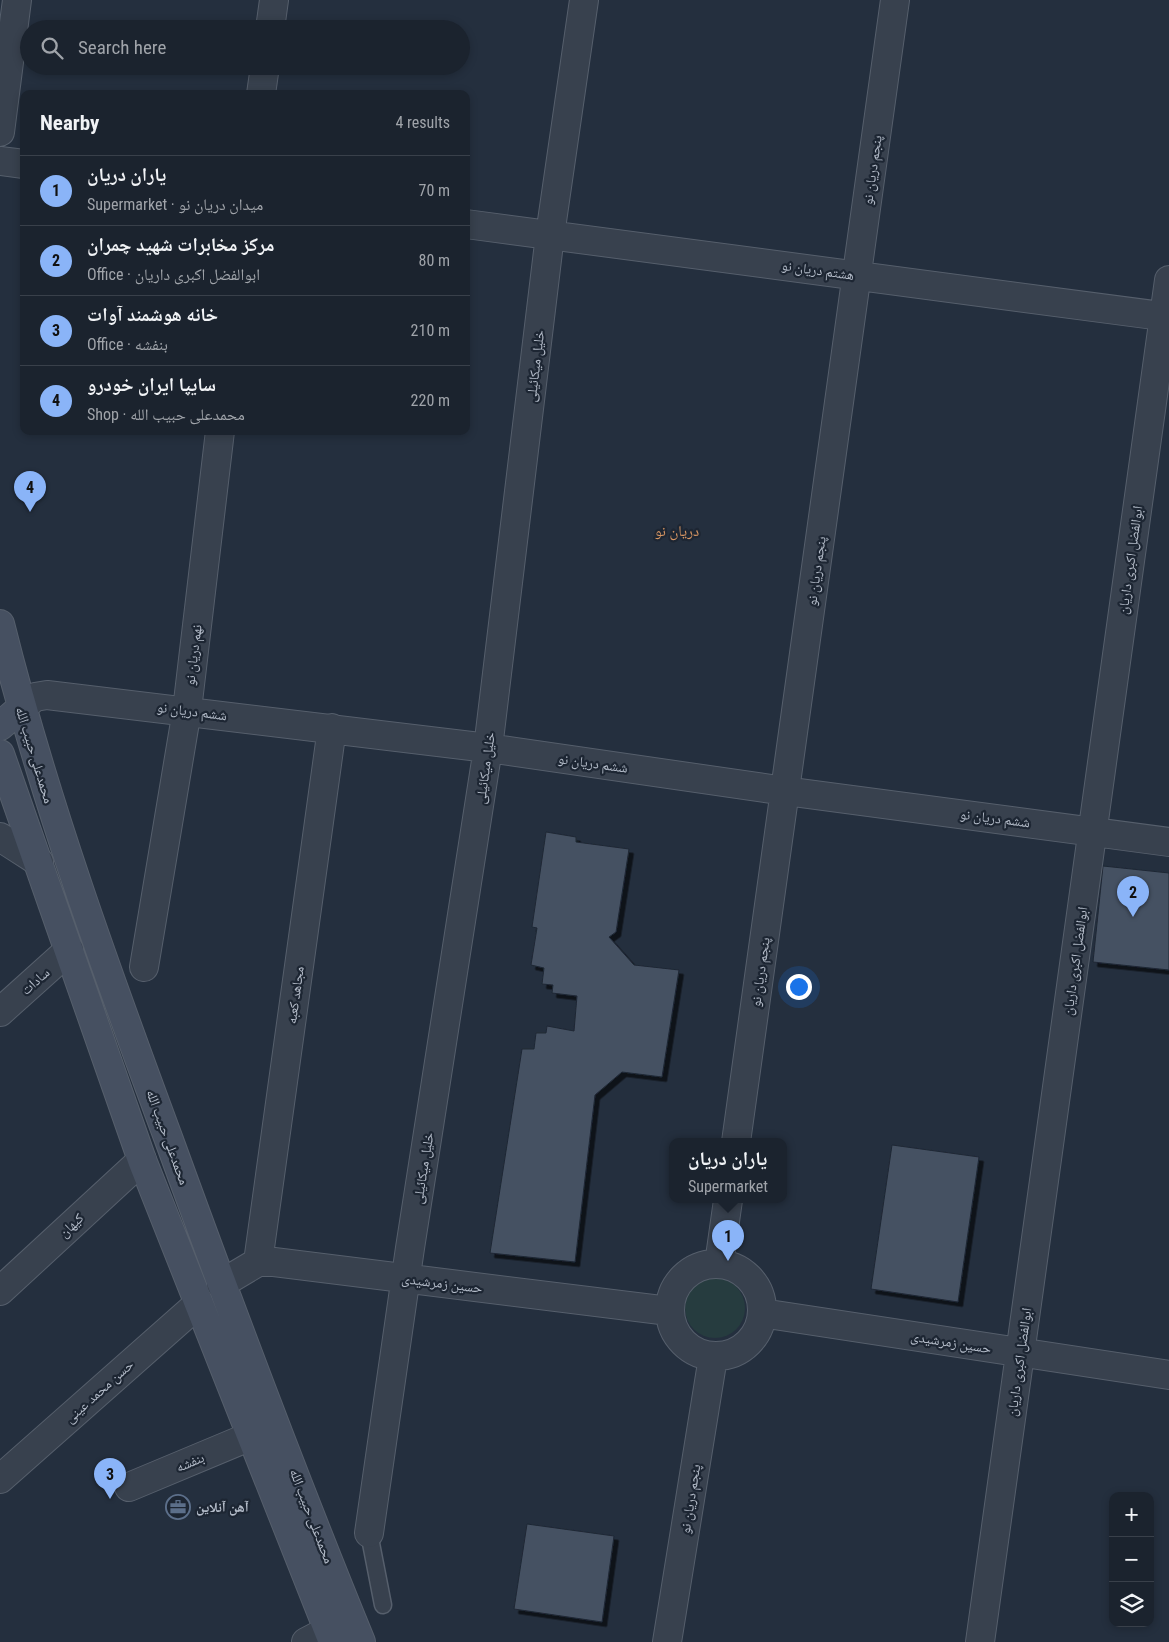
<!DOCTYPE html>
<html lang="en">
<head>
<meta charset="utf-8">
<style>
	body { margin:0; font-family:"Roboto Condensed","Noto Naskh Arabic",sans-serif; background:#242b36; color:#f1f3f6 }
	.controls { position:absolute; right:15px; bottom:15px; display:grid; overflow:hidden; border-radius:10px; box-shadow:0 2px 8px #0003 }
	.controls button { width:45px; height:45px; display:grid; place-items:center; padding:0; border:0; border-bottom:1px solid #39404a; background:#1b232e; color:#f1f3f6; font:25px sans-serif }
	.you { position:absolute; left:798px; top:986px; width:18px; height:18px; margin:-12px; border:4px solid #fff; border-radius:50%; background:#1a73e8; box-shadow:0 0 0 8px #1a73e833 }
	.badge { display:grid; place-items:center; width:32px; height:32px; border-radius:50%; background:#8ab4f8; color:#111; font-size:16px; font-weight:700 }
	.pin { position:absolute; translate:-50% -41px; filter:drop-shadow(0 1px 2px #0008) }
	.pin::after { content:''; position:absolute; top:26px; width:18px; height:15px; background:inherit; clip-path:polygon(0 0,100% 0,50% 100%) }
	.popup { position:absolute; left:669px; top:1138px; width:118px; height:65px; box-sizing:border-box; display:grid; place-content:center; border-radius:10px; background:#1b232e; filter:drop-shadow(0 1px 4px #0005); font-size:16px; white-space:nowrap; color:#a0a4aa }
	.popup b { font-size:19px; color:#f1f3f6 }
	.popup::after { content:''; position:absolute; left:50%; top:100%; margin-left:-10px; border:10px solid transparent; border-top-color:#1b232e }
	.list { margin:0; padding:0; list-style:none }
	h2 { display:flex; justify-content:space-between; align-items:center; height:65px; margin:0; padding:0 20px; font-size:21px }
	h2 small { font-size:16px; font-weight:400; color:#a0a4aa }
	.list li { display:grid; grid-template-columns:32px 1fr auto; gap:15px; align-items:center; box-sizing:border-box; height:70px; padding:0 20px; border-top:1px solid #39404a }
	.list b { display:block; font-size:19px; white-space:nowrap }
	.list p { margin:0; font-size:16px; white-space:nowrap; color:#a0a4aa }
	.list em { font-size:16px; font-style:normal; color:#a0a4aa }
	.icon { flex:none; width:28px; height:28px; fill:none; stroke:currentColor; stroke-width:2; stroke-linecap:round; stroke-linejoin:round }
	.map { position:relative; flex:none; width:1169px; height:1642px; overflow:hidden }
	.search { position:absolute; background:#1b232e; box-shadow:0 2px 8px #0003; left:20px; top:20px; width:450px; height:55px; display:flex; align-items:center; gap:12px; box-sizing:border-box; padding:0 18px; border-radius:28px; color:#a0a4aa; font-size:19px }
	.panel { position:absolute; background:#1b232e; box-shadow:0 2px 8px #0003; left:20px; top:90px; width:450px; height:345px; border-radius:10px }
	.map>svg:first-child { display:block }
</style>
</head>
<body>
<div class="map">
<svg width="1169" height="1642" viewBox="0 0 1169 1642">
	<defs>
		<filter id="shadow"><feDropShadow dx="4.5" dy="4.5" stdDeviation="0" flood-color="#0009"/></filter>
	</defs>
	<rect width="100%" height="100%" fill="#242f3e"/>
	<!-- green -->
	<path fill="#263c3f" d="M685 1308a30 30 0 1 1 60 0a30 30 0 1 1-60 0Z"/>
	<!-- building -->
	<path fill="#455162" stroke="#1f2835" filter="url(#shadow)" d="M 546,832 L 576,837 L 576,842 L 629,849 L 616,932 L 609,937 L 634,965 L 679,970 L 662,1077 L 622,1072 L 595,1095 L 575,1262 L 490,1253 L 522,1049 L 534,1049 L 536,1033 L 546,1033 L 547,1026 L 574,1031 L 577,996 L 552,993 L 553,985 L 542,984 L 544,968 L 531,965 L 537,928 L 532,927 Z
		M 1103,866 L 1169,873 L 1169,970 L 1093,962 Z
		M 892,1145 L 979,1157 L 958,1302 L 871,1289 Z
		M 527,1524 L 614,1536 L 602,1622 L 514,1609 Z"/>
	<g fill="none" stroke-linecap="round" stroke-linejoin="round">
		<defs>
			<path id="service" d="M 369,1533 L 383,1605"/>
			<path id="minor" d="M 270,29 L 274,0
				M 261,94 L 265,66
				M 0,132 L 17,0
				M 0,161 L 24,164
				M 466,224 L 1169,317
				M 21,708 L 35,697 L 47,695 L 488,748 L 785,791 L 1169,842
				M 0,837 L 39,862
				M 144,967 L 187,710 L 220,431
				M 0,1012 L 69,950
				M 736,1142 L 895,0
				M 258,1262 L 332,728
				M 719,1264 L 728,1200
				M670 1310a46 46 0 1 1 92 0a46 46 0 1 1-92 0Z
				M 221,1284 L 258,1262 L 274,1262 L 669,1311
				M 0,1291 L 142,1160
				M 762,1313 L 1169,1375
				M 0,1479 L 198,1304
				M 129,1487 L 251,1436
				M 369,1533 L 410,1248 L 488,748 L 550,235 L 584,0
				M 306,1642 L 329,1630
				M 667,1642 L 713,1357
				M 980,1642 L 1169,280"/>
			<path id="secondary" d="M 0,624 C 44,800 106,970 169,1140 C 230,1308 293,1476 361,1642
				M 0,726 L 21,708
				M 0,754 L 142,1160 L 333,1642"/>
		</defs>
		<!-- service casing -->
		<use href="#service" stroke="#565f6c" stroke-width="19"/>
		<!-- minor casing -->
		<use href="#minor" stroke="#565f6c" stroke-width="30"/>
		<!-- secondary casing -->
		<use href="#secondary" stroke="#565f6c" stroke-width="30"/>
		<!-- service -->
		<use href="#service" stroke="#38414e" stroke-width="16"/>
		<!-- minor -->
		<use href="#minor" stroke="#38414e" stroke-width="28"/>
		<!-- secondary -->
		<use href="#secondary" stroke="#465061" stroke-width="28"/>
	</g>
	<!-- icons -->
	<defs>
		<symbol id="office-ring" viewBox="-11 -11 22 22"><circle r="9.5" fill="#1d2633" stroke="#5c6f8a" stroke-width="1.5"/><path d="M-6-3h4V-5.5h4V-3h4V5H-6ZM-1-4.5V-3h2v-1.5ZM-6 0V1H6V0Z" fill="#5c6f8a"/></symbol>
	</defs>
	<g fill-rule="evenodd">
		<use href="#office-ring" x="164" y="1493" width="28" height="28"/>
	</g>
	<g text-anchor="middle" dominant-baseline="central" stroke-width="4.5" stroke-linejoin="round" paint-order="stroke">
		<!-- street labels -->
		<g font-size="14" fill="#b4bcc9" stroke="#1d2633">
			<text transform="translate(872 170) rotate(-82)">پنجم دریان‌ نو</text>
			<text transform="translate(818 270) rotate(8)">هشتم دریان‌ نو</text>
			<text transform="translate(535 366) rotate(-83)">خلیل میکائیلی</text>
			<text transform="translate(1130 560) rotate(-82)">ابوالفضل اکبری داریان</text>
			<text transform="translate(816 571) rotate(-82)">پنجم دریان‌ نو</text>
			<text transform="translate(193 655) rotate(-83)">نهم دریان‌ نو</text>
			<text transform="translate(192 711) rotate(7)">ششم دریان‌ نو</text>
			<text transform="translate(35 755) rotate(73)">محمدعلی حبیب الله</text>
			<text transform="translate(593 763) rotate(8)">ششم دریان‌ نو</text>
			<text transform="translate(485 768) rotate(-82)">خلیل میکائیلی</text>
			<text transform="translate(995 818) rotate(7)">ششم دریان‌ نو</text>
			<text transform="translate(1075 961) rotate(-82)">ابوالفضل اکبری داریان</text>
			<text transform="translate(760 972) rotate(-82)">پنجم دریان‌ نو</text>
			<text transform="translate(35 981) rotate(-42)">سادات</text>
			<text transform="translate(295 995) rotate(-82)">مجاهد کعبه</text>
			<text transform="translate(168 1137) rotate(70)">محمدعلی حبیب الله</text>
			<text transform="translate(423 1168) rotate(-81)">خلیل میکائیلی</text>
			<text transform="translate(71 1225) rotate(-43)">کیهان</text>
			<text transform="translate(442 1283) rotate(7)">حسین زمرشيدی</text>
			<text transform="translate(951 1342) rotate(9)">حسین زمرشيدی</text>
			<text transform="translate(1019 1362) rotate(-82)">ابوالفضل اکبری داریان</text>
			<text transform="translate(99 1391) rotate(-42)">حسن محمد عینی</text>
			<text transform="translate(190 1462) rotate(-23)">بنفشه</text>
			<text transform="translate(690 1499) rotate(-81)">پنجم دریان‌ نو</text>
			<text transform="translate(312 1516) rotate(69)">محمدعلی حبیب الله</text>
		</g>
		<!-- poi labels -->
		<g font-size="14" font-weight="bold" fill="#b4bcc9" stroke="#1d2633" text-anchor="start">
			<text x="196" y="1507">آهن آنلاین</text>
		</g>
		<!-- neighbourhood labels -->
		<g font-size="15" fill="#d59563" stroke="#1d2633">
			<text x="677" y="531">دریان نو</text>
		</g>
	</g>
</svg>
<div class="controls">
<button>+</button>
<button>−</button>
<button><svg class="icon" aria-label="layers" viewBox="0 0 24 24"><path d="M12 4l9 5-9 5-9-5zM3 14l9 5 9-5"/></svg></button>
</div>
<div class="you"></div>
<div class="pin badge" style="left:728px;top:1261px">1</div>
<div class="popup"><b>یاران دریان</b>Supermarket</div>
<div class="pin badge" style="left:1133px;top:917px">2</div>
<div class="pin badge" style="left:110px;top:1499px">3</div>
<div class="pin badge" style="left:30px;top:512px">4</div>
<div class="search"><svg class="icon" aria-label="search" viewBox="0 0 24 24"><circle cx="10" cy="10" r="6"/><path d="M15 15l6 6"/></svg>Search here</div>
<section class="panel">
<h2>Nearby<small>4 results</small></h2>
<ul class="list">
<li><span class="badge">1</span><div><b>یاران دریان</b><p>Supermarket · میدان دریان نو</p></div><em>70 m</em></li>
<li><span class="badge">2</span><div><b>مرکز مخابرات شهید چمران</b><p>Office · ابوالفضل اکبری داریان</p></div><em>80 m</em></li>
<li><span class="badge">3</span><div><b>خانه هوشمند آوات</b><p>Office · بنفشه</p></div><em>210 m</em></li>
<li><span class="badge">4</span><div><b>سایپا ایران خودرو</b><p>Shop · محمدعلی حبیب الله</p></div><em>220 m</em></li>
</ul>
</section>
</div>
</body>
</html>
